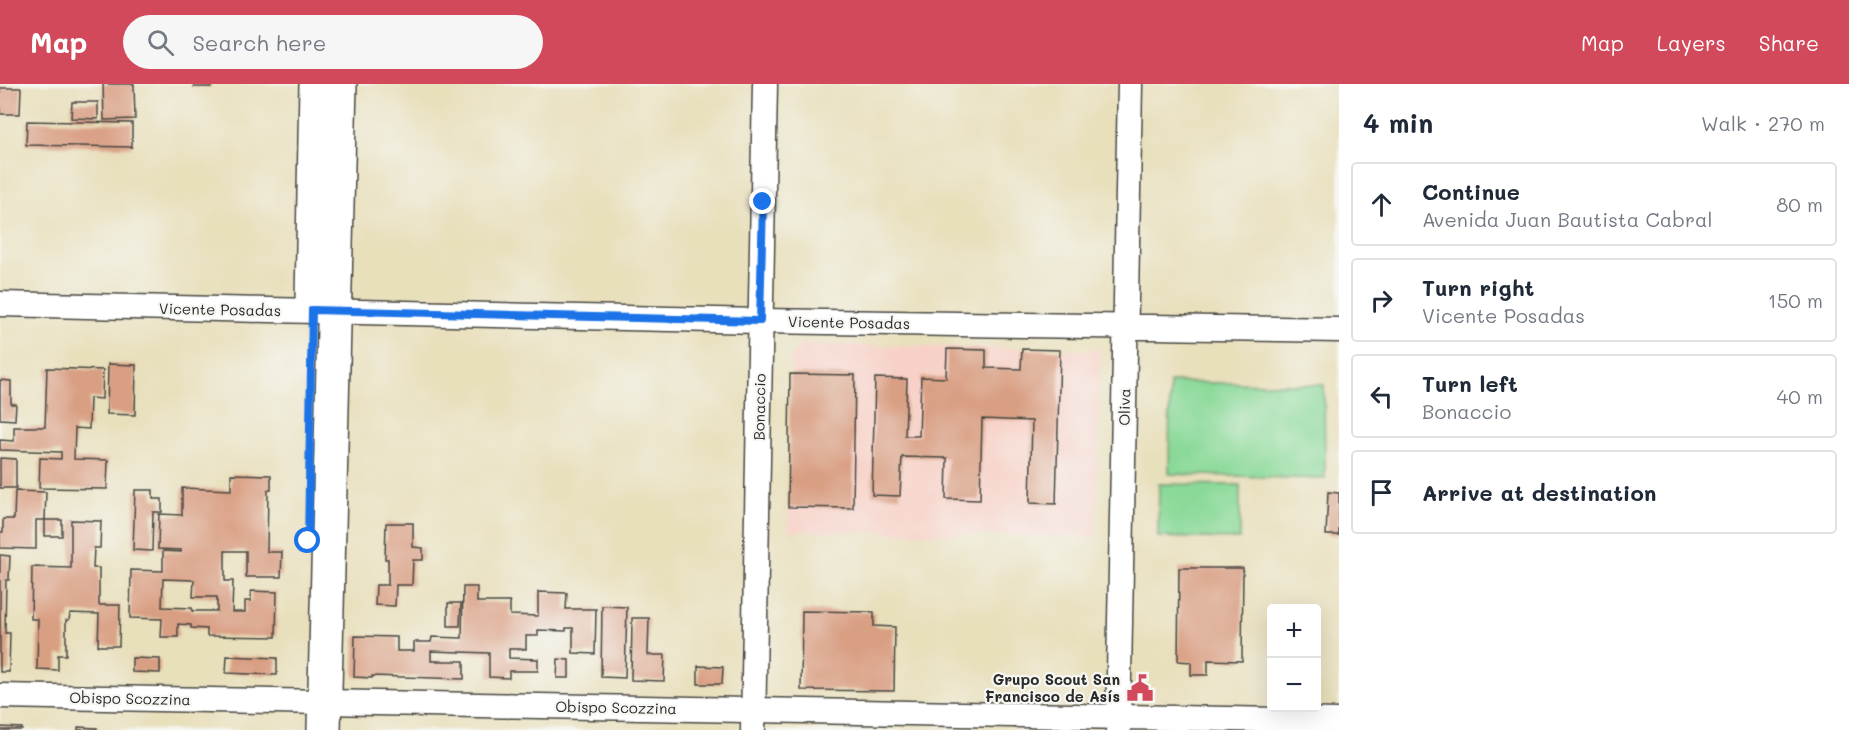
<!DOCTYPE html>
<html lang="en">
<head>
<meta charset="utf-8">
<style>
	body { margin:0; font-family:Mali,sans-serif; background:#f6f6f7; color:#1f2937 }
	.controls { position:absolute; right:18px; bottom:18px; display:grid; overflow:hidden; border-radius:6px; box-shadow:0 6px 24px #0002 }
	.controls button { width:54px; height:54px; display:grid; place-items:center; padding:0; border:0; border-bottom:2px solid #e0e1e3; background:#fff; color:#1f2937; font:30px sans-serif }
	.stop { position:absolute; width:18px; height:18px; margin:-14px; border:4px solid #1a73e8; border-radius:50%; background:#fff }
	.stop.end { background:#1a73e8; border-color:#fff; box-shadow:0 2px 6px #0008 }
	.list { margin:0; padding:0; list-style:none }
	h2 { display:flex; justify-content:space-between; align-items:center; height:78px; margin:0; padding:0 24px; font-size:26px }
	h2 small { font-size:20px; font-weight:400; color:#747a83 }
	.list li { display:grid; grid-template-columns:39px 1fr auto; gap:18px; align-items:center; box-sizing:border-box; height:84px; margin:0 12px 12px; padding:0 12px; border:2px solid #e0e1e3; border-radius:6px }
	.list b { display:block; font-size:22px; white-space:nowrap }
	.list p { margin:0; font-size:20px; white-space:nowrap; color:#747a83 }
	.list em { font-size:20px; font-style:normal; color:#747a83 }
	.icon { flex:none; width:33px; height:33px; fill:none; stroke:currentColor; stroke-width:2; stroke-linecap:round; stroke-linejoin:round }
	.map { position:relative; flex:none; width:1339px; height:646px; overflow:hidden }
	header { display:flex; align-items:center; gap:36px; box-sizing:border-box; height:84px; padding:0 30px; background:#d1495b; color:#fff }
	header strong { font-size:28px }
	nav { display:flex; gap:33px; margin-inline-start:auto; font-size:21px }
	.search { width:420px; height:54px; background:#f6f6f7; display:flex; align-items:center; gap:15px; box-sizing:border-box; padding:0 21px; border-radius:33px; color:#747a83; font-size:22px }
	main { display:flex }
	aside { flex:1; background:#fff }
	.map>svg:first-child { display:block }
</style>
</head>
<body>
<header>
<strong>Map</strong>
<div class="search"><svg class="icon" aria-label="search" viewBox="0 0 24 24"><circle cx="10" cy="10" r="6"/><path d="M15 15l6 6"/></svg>Search here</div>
<nav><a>Map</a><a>Layers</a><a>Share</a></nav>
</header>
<main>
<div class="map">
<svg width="1339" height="646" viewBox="0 0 1339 646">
	<rect width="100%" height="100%" fill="#f6f6f2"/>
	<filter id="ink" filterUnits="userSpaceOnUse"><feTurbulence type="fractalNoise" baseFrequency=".0167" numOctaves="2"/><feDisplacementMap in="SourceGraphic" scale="12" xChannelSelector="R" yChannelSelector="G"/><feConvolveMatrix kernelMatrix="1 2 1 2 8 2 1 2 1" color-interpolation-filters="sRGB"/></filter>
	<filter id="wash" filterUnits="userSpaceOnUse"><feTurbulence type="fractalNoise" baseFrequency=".008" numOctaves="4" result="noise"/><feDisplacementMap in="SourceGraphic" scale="24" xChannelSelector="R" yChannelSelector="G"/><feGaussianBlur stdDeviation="1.35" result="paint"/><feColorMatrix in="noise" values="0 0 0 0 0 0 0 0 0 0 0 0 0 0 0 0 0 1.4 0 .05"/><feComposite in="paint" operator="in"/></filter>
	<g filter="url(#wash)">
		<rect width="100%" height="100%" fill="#e8dfbb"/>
		<!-- built -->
		<path fill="#f7d1c7" d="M 800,260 L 1100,266 L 1096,453 L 788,447 L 791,273 Z"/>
		<!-- pitch -->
		<path fill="#8ad998" stroke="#5a8262" stroke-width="1.5" d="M 1170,298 L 1324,301 L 1325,395 L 1169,390 Z
			M 1159,400 L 1240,401 L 1240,455 L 1158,453 Z"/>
		<g id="blocks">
			<!-- building -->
			<path fill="#d99f83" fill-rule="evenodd" d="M 103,0 L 134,0 L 135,35 L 104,36 Z
				M 194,0 L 211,0 L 211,3 L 194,3 Z
				M 0,4 L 21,4 L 20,30 L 0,30 Z
				M 72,18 L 98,18 L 98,35 L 71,34 Z
				M 27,37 L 132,39 L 132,63 L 26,61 Z
				M 947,265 L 986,266 L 986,284 L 1021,285 L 1022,265 L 1060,266 L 1056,420 L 1030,419 L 1032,337 L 982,335 L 980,416 L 946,415 L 947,374 L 902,373 L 900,412 L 872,411 L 875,294 L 907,295 L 905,352 L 919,352 L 921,293 L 946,294 Z
				M 108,280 L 136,281 L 135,331 L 107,330 Z
				M 47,284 L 103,286 L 102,315 L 90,314 L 89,345 L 75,344 L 74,375 L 108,376 L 107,405 L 39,404 L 40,374 L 61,375 L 61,368 L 0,366 L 0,356 L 14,357 L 14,343 L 45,343 Z
				M 790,290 L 855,291 L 853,424 L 788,423 Z
				M 0,296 L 11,297 L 11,320 L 16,320 L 15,336 L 0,335 Z
				M 0,374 L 16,375 L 16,404 L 0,404 Z
				M 231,390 L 271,391 L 271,406 L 268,406 L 267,468 L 282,468 L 281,493 L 246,493 L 246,467 L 225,467 L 225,497 L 233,497 L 232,528 L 245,528 L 245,517 L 251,517 L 251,507 L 277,508 L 276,553 L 207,552 L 207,545 L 191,544 L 191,541 L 178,540 L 178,553 L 161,553 L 162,535 L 130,534 L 131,486 L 163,487 L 163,467 L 181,468 L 181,466 L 158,465 L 159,430 L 182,431 L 182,404 L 231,406 ZM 163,495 L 194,496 L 193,513 L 217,513 L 217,527 L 192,527 L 192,524 L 162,523 Z
				M 135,406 L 153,406 L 153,415 L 162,415 L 162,428 L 153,428 L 152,467 L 133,466 Z
				M 15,407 L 46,408 L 45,436 L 36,436 L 36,465 L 0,464 L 0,448 L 3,448 L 3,435 L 14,435 Z
				M 1328,408 L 1339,409 L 1339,451 L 1326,451 Z
				M 45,436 L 62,436 L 62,452 L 45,452 Z
				M 71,436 L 101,437 L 100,464 L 94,464 L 93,484 L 99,484 L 99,521 L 120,521 L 119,562 L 98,562 L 99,530 L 70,529 L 69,536 L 66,536 L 66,571 L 58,571 L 58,586 L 37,585 L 38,535 L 31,535 L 32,483 L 71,484 Z
				M 386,439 L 413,439 L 413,463 L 423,464 L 423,476 L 413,476 L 412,501 L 396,501 L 395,522 L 375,521 L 376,501 L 388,501 L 388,475 L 385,475 Z
				M 0,471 L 10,472 L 9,496 L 6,496 L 5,549 L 10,549 L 9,588 L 0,588 Z
				M 1179,484 L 1243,484 L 1242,577 L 1208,576 L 1208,591 L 1191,591 L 1191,578 L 1178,577 Z
				M 463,503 L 477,503 L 477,518 L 510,518 L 510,531 L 538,532 L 538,508 L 567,509 L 566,525 L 596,525 L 595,570 L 573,569 L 573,544 L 566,544 L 566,547 L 538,546 L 538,552 L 526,552 L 526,565 L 509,565 L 509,574 L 538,575 L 538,587 L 509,587 L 509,594 L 489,593 L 489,569 L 431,567 L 431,577 L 464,577 L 464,595 L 372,592 L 372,594 L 354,593 L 355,552 L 397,553 L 397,567 L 414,567 L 414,558 L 431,558 L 432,553 L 462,554 Z
				M 448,519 L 461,519 L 460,542 L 448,542 Z
				M 602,522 L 627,523 L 625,594 L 601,593 Z
				M 802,527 L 874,528 L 874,542 L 895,543 L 894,607 L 801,606 Z
				M 632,534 L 649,534 L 648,571 L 665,571 L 664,597 L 631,596 Z
				M 227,572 L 277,574 L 277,591 L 226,589 Z
				M 132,574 L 160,575 L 160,589 L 132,588 Z
				M 558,575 L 569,576 L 569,594 L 557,594 Z
				M 698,582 L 723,583 L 722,600 L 698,600 Z
				M 0,643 L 22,644 L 22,646 L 0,646 Z
				M 78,643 L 97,644 L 97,646 L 78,646 Z"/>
		</g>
	</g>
	<g filter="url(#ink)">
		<use href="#blocks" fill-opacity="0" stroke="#474641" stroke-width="1.5"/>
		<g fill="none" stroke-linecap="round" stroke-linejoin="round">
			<defs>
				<path id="street" d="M 0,220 L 760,237 L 1339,246
					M 0,612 L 1339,637
					M 753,646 L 765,0
					M 1118,646 L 1130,0"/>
				<path id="secondary" d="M 312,218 L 316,0
					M 324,646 L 340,0"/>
			</defs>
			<!-- street casing -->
			<use href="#street" stroke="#474641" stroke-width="27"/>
			<!-- secondary casing -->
			<use href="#secondary" stroke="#474641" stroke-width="36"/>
			<!-- street -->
			<use href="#street" stroke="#fff" stroke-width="24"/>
			<!-- secondary -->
			<use href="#secondary" stroke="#fff" stroke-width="33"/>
		</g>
	</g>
	<g fill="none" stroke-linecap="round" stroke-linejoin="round" filter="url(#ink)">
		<!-- route -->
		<path stroke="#1a73e8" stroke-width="8" d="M 308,457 L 312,226 L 760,237 L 763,118"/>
	</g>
	<!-- icons -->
	<defs>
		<symbol id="civic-bare" viewBox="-9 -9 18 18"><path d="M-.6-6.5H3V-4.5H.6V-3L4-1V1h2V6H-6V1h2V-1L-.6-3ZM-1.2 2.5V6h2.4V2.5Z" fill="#d1495b" stroke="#f6f6f2" stroke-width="2.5" paint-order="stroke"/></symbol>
	</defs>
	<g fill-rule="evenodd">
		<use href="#civic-bare" x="1121" y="585" width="38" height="38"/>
	</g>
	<g text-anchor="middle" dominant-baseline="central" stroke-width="4.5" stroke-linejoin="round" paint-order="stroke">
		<!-- street labels -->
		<g font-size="15" fill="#2b2b2b" stroke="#f6f6f2">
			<text transform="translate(220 225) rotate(1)">Vicente Posadas</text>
			<text transform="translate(849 238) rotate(1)">Vicente Posadas</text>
			<text transform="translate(759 323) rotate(-89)">Bonaccio</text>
			<text transform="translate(1124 323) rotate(-89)">Oliva</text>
			<text transform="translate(130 614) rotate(1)">Obispo Scozzina</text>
			<text transform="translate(616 623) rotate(1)">Obispo Scozzina</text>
		</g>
		<!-- poi labels -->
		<g font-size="15" font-weight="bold" fill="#2b2b2b" stroke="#f6f6f2" text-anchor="end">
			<text x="1120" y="595">Grupo Scout San<tspan x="1120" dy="17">Francisco de Asís</tspan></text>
		</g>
	</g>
</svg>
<div class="controls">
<button>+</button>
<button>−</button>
</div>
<div class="stop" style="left:308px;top:457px"></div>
<div class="stop end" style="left:763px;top:118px"></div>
</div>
<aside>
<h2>4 min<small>Walk · 270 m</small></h2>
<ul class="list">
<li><svg class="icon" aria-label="ahead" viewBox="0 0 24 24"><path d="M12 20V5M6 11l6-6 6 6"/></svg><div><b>Continue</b><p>Avenida Juan Bautista Cabral</p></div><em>80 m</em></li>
<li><svg class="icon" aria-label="right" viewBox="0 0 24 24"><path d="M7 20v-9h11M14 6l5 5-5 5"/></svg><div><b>Turn right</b><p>Vicente Posadas</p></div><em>150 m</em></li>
<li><svg class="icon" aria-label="left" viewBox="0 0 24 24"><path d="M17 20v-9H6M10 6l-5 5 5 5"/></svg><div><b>Turn left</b><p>Bonaccio</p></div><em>40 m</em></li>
<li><svg class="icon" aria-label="arrive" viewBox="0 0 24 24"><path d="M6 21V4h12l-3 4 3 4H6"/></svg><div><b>Arrive at destination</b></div></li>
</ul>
</aside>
</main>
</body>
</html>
